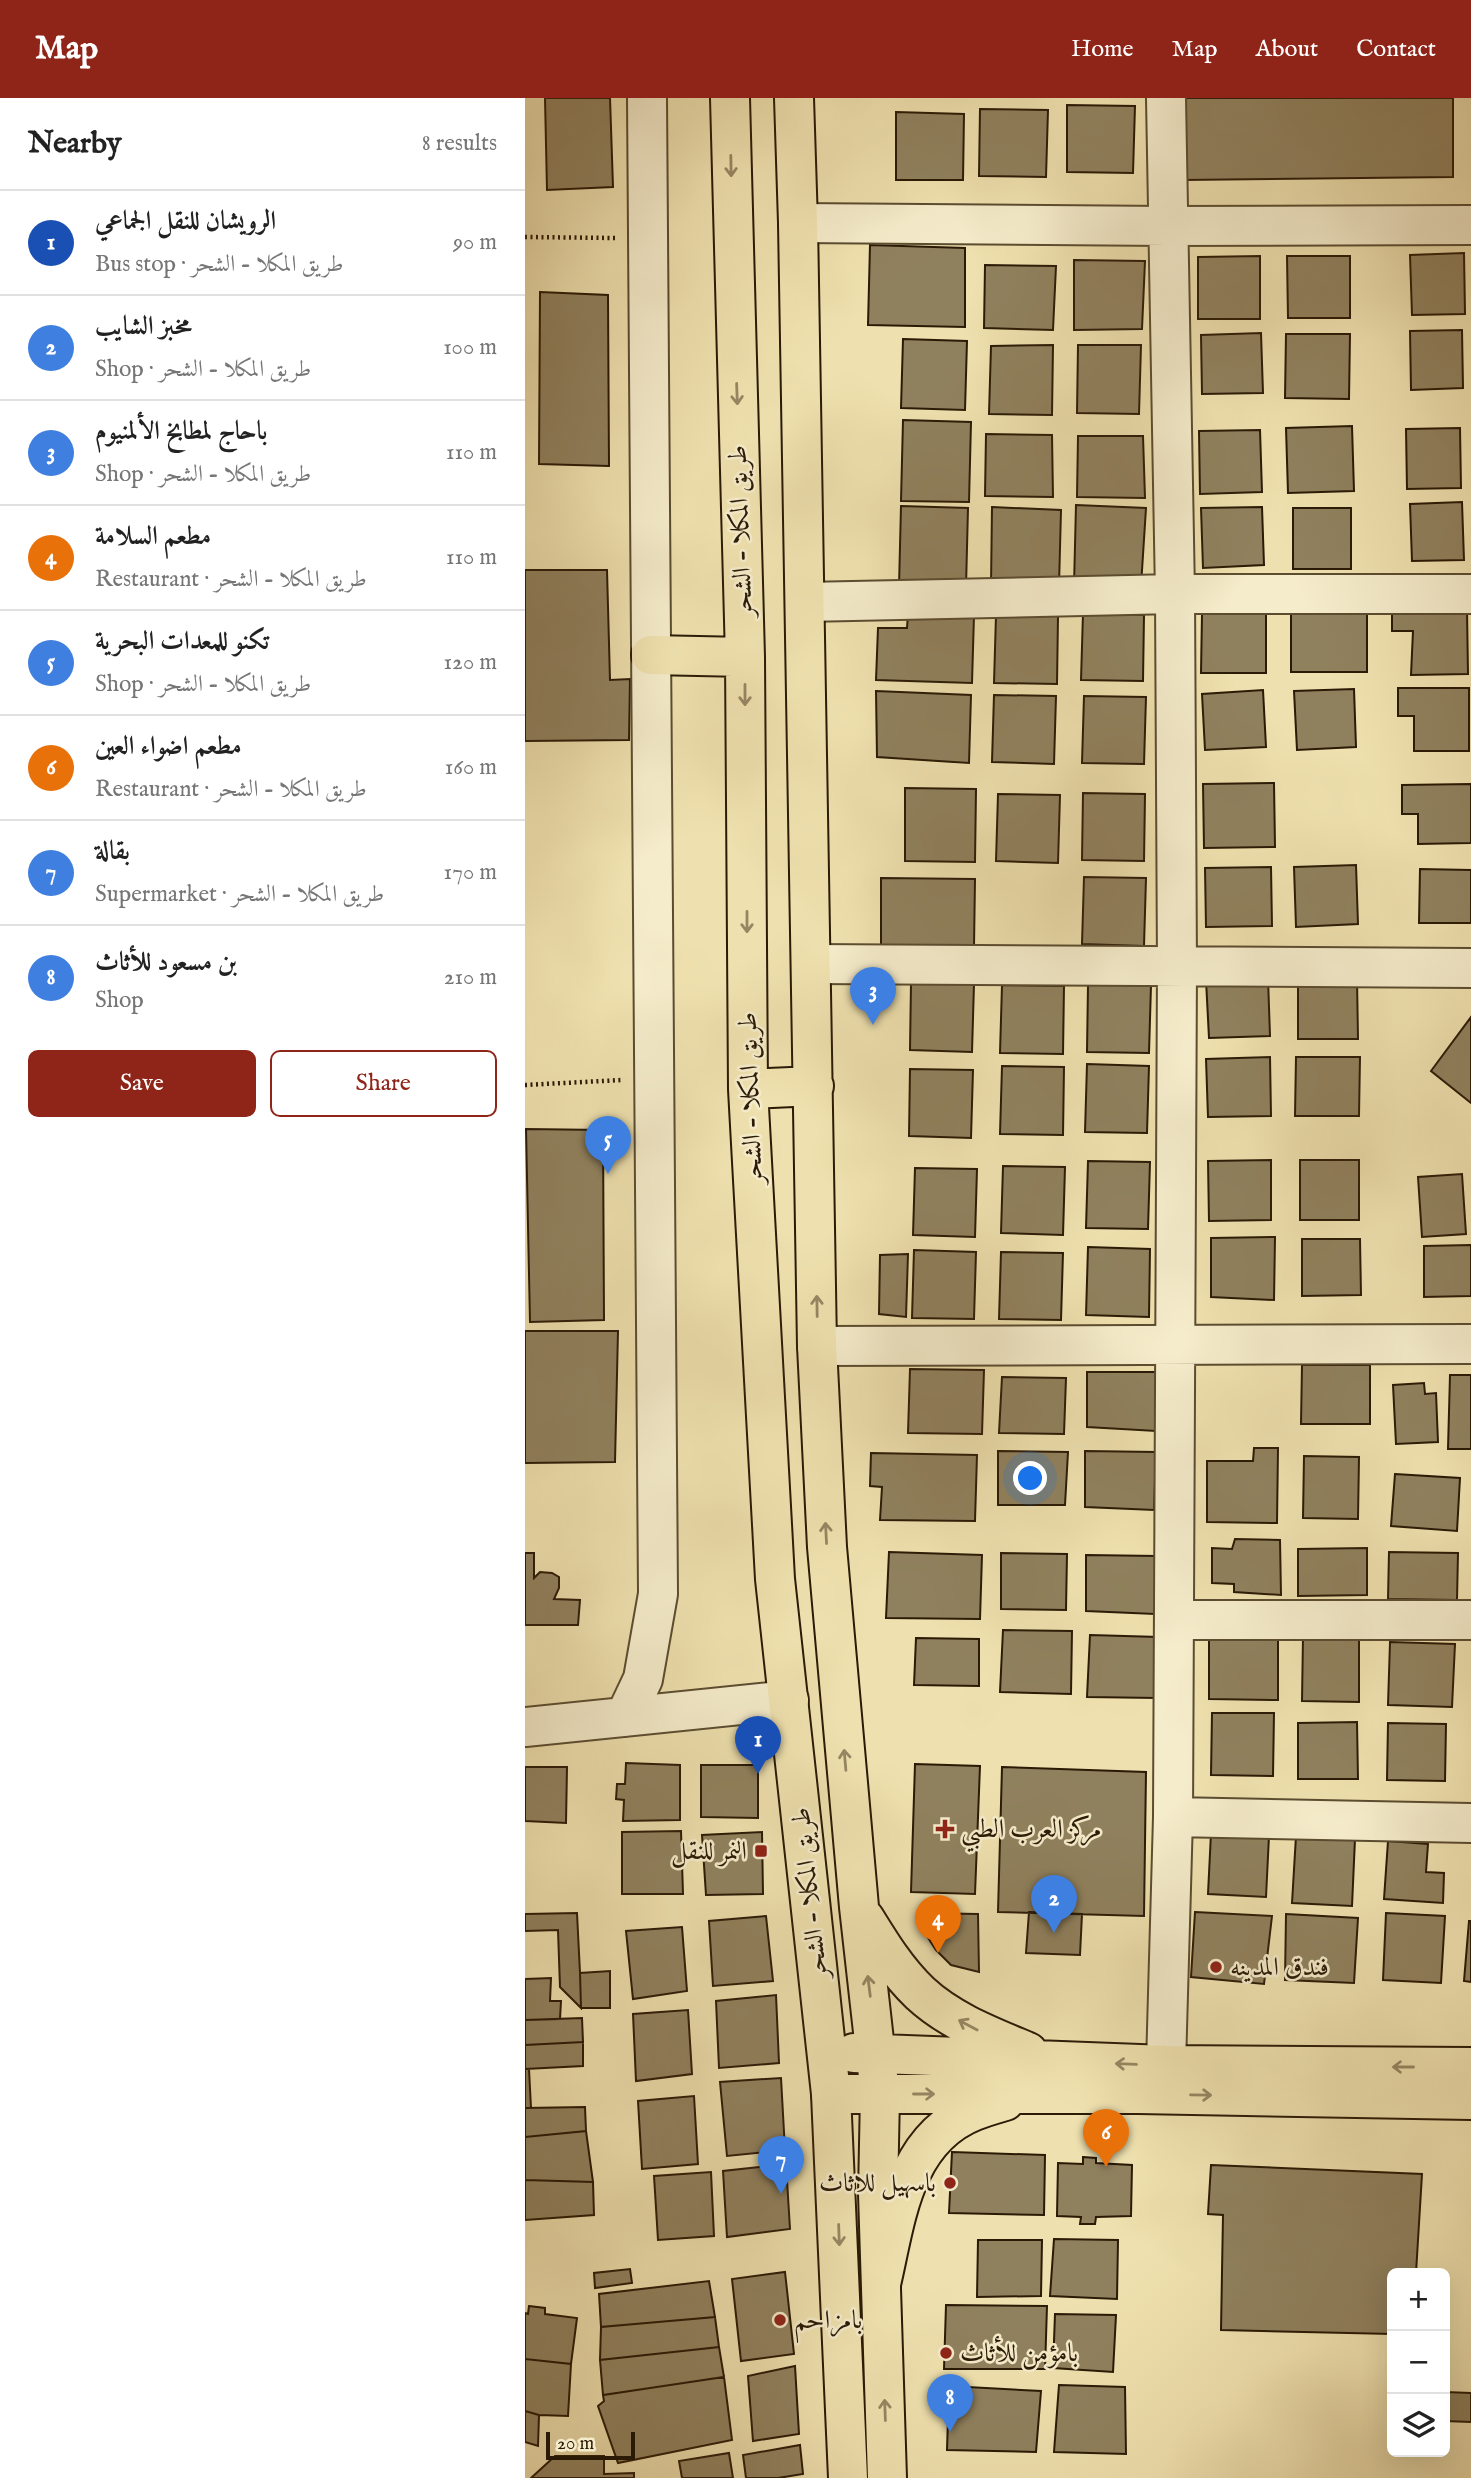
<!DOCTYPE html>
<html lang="en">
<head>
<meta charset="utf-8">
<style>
	body { margin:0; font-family:"IM FELL English",Amiri,serif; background:#f2f2f2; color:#222 }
	.controls { position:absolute; right:21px; bottom:21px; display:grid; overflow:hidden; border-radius:10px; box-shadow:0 7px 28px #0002 }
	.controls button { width:63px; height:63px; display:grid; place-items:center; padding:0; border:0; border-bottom:2px solid #e0e0e0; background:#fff; color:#222; font:35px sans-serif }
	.scale { position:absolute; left:21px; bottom:18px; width:89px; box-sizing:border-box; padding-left:7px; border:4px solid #2a1a06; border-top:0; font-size:19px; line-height:24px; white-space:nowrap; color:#2a1a06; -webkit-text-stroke:5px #f5eccb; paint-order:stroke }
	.you { position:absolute; left:506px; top:1381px; width:24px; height:24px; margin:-18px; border:5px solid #fff; border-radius:50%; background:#1a73e8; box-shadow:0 0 0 10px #1a73e833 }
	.badge { display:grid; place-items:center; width:46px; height:46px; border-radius:50%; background:#8f2418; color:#fff; font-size:23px; font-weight:700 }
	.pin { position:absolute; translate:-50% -58px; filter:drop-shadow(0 2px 4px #0008) }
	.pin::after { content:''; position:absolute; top:37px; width:24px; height:21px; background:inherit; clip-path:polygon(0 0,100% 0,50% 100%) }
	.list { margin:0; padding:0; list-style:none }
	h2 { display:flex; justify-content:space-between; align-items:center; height:91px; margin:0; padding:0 28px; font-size:30px }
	h2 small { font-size:23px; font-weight:400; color:#767676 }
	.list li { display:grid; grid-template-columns:46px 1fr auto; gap:21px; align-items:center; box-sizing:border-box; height:105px; padding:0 28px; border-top:2px solid #e0e0e0 }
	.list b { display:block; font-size:26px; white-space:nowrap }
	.list p { margin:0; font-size:23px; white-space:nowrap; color:#767676 }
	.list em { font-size:23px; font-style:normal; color:#767676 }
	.actions { display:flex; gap:14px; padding:21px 28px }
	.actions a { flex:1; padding:16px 0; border:2px solid #8f2418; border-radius:10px; text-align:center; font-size:24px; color:#8f2418 }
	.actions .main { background:#8f2418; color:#fff }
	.icon { flex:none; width:38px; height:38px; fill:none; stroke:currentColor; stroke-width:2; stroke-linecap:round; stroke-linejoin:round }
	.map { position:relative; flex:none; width:946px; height:2380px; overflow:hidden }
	header { display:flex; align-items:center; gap:42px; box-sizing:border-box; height:98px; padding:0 35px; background:#8f2418; color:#fff }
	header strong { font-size:33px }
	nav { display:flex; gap:38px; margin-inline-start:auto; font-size:24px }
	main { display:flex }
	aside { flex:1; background:#fff }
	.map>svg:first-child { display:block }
</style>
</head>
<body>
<header>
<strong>Map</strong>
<nav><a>Home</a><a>Map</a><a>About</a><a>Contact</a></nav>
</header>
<main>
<aside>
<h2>Nearby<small>8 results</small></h2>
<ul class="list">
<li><span class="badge" style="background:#1a4fb4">1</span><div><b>الرويشان للنقل الجماعي</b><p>Bus stop · طريق المكلا - الشحر</p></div><em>90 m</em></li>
<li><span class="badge" style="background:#3f7fe0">2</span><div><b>مخبز الشايب</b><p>Shop · طريق المكلا - الشحر</p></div><em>100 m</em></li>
<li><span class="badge" style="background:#3f7fe0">3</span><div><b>باحاج لمطابخ الألمنيوم</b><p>Shop · طريق المكلا - الشحر</p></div><em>110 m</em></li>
<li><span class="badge" style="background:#e8710a">4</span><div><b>مطعم السلامة</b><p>Restaurant · طريق المكلا - الشحر</p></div><em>110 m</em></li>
<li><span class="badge" style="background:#3f7fe0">5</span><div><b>تكنو للمعدات البحرية</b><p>Shop · طريق المكلا - الشحر</p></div><em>120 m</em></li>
<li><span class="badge" style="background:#e8710a">6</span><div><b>مطعم اضواء العين</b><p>Restaurant · طريق المكلا - الشحر</p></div><em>160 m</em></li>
<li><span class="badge" style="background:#3f7fe0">7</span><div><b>بقالة</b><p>Supermarket · طريق المكلا - الشحر</p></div><em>170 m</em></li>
<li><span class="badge" style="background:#3f7fe0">8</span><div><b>بن مسعود للأثاث</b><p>Shop</p></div><em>210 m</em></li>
</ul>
<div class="actions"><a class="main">Save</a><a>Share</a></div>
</aside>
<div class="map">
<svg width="946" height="2380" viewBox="0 0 946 2380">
	<rect width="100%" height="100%" fill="#efe1af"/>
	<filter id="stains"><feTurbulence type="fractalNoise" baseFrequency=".00286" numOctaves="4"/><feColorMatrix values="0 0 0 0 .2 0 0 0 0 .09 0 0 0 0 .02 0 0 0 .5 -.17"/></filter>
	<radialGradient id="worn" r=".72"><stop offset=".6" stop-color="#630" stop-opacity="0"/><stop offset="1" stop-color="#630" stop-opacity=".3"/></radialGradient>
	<!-- building -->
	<path fill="#90815e" stroke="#2a1a06" stroke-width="2" d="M 20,0 L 85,0 L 88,89 L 22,92 Z
		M 658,0 L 928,0 L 928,79 L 658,82 Z
		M 542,7 L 610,8 L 608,75 L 542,74 Z
		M 455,11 L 523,12 L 521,79 L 454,78 Z
		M 371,14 L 439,16 L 438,82 L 371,82 Z
		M 345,147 L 440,150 L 440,229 L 343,227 Z
		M 939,155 L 940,216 L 887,217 L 885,157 Z
		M 735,158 L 735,221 L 673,221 L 673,159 Z
		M 762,158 L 825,158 L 825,220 L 763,220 Z
		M 549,162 L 620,163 L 617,231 L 549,232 Z
		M 460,167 L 531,168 L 528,232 L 459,230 Z
		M 15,194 L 83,197 L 84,368 L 14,366 Z
		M 937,232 L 938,290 L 886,292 L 885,233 Z
		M 736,235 L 738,295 L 677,296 L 676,237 Z
		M 761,236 L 825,236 L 824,301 L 760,300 Z
		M 378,241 L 442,243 L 440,312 L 376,310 Z
		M 528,247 L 527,317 L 464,316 L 466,248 Z
		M 553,247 L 616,247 L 614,316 L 552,315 Z
		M 378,322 L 446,324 L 444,404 L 376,403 Z
		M 827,328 L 829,393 L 763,395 L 761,330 Z
		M 935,330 L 936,390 L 882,391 L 881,331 Z
		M 735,332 L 737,394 L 675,396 L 674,333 Z
		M 461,336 L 527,337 L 528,399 L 460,398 Z
		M 553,338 L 618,338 L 620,400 L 552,399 Z
		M 937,404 L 939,462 L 887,463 L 885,406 Z
		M 551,407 L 621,410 L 616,488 L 549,488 Z
		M 376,408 L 443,410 L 441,489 L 374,489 Z
		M 467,409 L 536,412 L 534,488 L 466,488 Z
		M 737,409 L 739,467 L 678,470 L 676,410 Z
		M 768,410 L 826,410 L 826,471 L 768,471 Z
		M 0,472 L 82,472 L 85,582 L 105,581 L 104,642 L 0,643 Z
		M 867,511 L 942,511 L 943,576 L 886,577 L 888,533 L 867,533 Z
		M 766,514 L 842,514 L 842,574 L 766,574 Z
		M 558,515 L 619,517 L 618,583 L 556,582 Z
		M 383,516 L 449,517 L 447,585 L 351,582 L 353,530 L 382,530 Z
		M 677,516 L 741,516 L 741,575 L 676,575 Z
		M 471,517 L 533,518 L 532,586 L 469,585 Z
		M 873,590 L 944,590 L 944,653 L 889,653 L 889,618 L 873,618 Z
		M 829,591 L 831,649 L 772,652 L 769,593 Z
		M 738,592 L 741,649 L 680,652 L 677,596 Z
		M 351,593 L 446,597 L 444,665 L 352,659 Z
		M 469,597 L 531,598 L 529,666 L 467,664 Z
		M 559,598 L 621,599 L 619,666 L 557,665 Z
		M 749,685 L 750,749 L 679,750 L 678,686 Z
		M 946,686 L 946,745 L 893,746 L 893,716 L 877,716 L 877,687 Z
		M 380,690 L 451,691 L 450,764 L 380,763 Z
		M 558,695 L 620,696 L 619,763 L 557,762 Z
		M 473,696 L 535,697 L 533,765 L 471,763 Z
		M 831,767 L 833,826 L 771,829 L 769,769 Z
		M 746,769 L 747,828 L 681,829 L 680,770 Z
		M 895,771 L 946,772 L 946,825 L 894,825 Z
		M 559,779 L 621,780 L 619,848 L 557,846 Z
		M 356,780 L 450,781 L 449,849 L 356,848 Z
		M 743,880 L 745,938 L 684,940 L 681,882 Z
		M 773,880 L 832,880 L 833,941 L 773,941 Z
		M 386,885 L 449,886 L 447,954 L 385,952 Z
		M 477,887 L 539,888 L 538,956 L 475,955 Z
		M 563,887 L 626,887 L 624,955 L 562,954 Z
		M 946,919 L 946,1005 L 906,973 Z
		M 745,959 L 746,1018 L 683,1019 L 681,961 Z
		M 771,959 L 835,959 L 834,1018 L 770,1018 Z
		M 562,966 L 624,968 L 622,1035 L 560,1034 Z
		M 477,968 L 539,969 L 538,1037 L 475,1036 Z
		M 385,971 L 448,972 L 446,1040 L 384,1038 Z
		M 1,1031 L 78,1032 L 79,1222 L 5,1224 Z
		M 746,1062 L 746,1122 L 684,1123 L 683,1063 Z
		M 775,1062 L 834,1062 L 834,1122 L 775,1122 Z
		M 563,1063 L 625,1064 L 623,1131 L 561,1130 Z
		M 478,1068 L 540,1069 L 538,1137 L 476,1135 Z
		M 390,1070 L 452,1071 L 450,1139 L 388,1137 Z
		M 937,1076 L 941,1136 L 897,1139 L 893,1079 Z
		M 750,1139 L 749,1202 L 686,1199 L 686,1140 Z
		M 777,1141 L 835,1141 L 836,1197 L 777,1198 Z
		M 946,1147 L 946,1198 L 899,1199 L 899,1148 Z
		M 563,1149 L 625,1151 L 624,1219 L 561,1217 Z
		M 389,1152 L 451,1154 L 449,1221 L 387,1220 Z
		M 476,1154 L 538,1155 L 536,1222 L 474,1221 Z
		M 383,1156 L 381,1219 L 354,1216 L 355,1157 Z
		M 0,1233 L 93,1233 L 90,1364 L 0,1365 Z
		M 777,1267 L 845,1267 L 845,1326 L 776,1326 Z
		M 385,1271 L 459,1272 L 457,1336 L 383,1335 Z
		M 562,1274 L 633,1274 L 631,1333 L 562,1329 Z
		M 925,1277 L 946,1277 L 946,1351 L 923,1351 Z
		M 477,1279 L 541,1280 L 539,1336 L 474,1335 Z
		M 899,1285 L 900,1296 L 911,1295 L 913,1344 L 871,1346 L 868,1287 Z
		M 729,1350 L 753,1350 L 752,1425 L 682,1424 L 682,1363 L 728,1363 Z
		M 473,1353 L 543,1354 L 540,1407 L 473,1407 Z
		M 560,1353 L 631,1354 L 629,1412 L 560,1409 Z
		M 346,1355 L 452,1357 L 450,1423 L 355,1422 L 357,1389 L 345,1388 Z
		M 779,1358 L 834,1359 L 833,1421 L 778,1420 Z
		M 870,1376 L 935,1380 L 932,1433 L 866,1428 Z
		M 710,1441 L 755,1442 L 756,1497 L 709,1494 L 709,1486 L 687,1485 L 687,1450 L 707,1451 Z
		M 842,1450 L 842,1497 L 773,1498 L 773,1451 Z
		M 364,1454 L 457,1457 L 455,1521 L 361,1520 Z
		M 864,1454 L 933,1455 L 932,1502 L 863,1501 Z
		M 0,1455 L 9,1455 L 9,1480 L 15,1474 L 27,1475 L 34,1479 L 34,1490 L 29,1501 L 55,1502 L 53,1527 L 0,1527 Z
		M 476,1455 L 542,1456 L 541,1512 L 476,1511 Z
		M 561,1457 L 632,1458 L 630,1516 L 561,1513 Z
		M 478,1532 L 547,1533 L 546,1596 L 475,1594 Z
		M 684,1536 L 753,1536 L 753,1602 L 684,1601 Z
		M 565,1537 L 634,1539 L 632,1600 L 562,1599 Z
		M 778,1538 L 834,1539 L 834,1604 L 777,1603 Z
		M 391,1540 L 454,1541 L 454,1588 L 389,1587 Z
		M 865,1544 L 930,1546 L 927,1609 L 863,1607 Z
		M 687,1615 L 749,1615 L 748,1678 L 686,1677 Z
		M 832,1624 L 833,1681 L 773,1681 L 773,1625 Z
		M 863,1625 L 921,1626 L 920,1683 L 862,1682 Z
		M 101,1665 L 155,1667 L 155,1722 L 98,1723 L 99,1702 L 91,1701 L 92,1686 L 100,1686 Z
		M 390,1666 L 455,1668 L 450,1796 L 386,1794 Z
		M 176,1667 L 233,1667 L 233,1720 L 176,1719 Z
		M 0,1669 L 42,1669 L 41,1725 L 0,1723 Z
		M 477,1669 L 621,1674 L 619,1818 L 473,1814 Z
		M 156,1733 L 158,1796 L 97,1796 L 97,1734 Z
		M 237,1734 L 238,1796 L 181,1797 L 177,1737 Z
		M 686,1735 L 744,1738 L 741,1799 L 683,1796 Z
		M 771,1738 L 830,1741 L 827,1808 L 767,1805 Z
		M 863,1743 L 903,1746 L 901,1774 L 919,1775 L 918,1805 L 859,1801 Z
		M 504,1814 L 557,1816 L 555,1857 L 501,1855 Z
		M 670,1814 L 747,1818 L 739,1886 L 666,1879 Z
		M 52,1815 L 55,1875 L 56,1910 L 35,1889 L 33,1832 L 0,1833 L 0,1816 Z
		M 396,1815 L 453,1816 L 454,1874 L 426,1867 L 411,1852 L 398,1832 Z
		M 861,1815 L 920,1818 L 916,1885 L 858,1882 Z
		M 761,1816 L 833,1820 L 829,1885 L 760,1882 Z
		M 241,1818 L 248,1883 L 188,1888 L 184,1823 Z
		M 944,1823 L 946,1823 L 946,1884 L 939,1883 Z
		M 157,1829 L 162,1893 L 108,1901 L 101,1833 Z
		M 85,1873 L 85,1910 L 56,1910 L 55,1875 Z
		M 26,1880 L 25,1903 L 36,1903 L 35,1921 L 0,1922 L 0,1881 Z
		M 251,1897 L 254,1965 L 194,1970 L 191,1903 Z
		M 163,1912 L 167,1976 L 111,1983 L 108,1916 Z
		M 57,1920 L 58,1944 L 0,1947 L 0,1922 Z
		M 58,1944 L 58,1968 L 0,1971 L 0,1947 Z
		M 0,1971 L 4,1971 L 6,2010 L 0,2010 Z
		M 256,1980 L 260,2052 L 202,2058 L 195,1984 Z
		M 169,1998 L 173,2066 L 117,2071 L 113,2003 Z
		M 60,2009 L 61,2033 L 0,2039 L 0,2010 Z
		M 61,2033 L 68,2084 L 0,2082 L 0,2039 Z
		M 427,2054 L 520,2057 L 519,2117 L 424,2115 Z
		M 558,2059 L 571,2060 L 571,2065 L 607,2067 L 606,2118 L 571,2119 L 570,2126 L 555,2126 L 556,2119 L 532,2118 L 533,2065 L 558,2066 Z
		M 261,2066 L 265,2131 L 202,2139 L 198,2073 Z
		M 686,2067 L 897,2076 L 891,2175 L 867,2175 L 867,2236 L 696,2232 L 698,2117 L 683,2116 Z
		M 186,2074 L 189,2138 L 133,2142 L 129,2078 Z
		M 0,2082 L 68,2084 L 69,2117 L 0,2122 Z
		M 529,2141 L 593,2142 L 592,2201 L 525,2198 Z
		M 453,2142 L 517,2142 L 516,2198 L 452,2199 Z
		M 105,2171 L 107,2185 L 70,2190 L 69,2175 Z
		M 260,2174 L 269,2256 L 216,2263 L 207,2181 Z
		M 184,2183 L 190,2219 L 76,2229 L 74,2196 Z
		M 421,2207 L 522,2208 L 520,2271 L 419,2271 Z
		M 4,2208 L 20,2210 L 20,2216 L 52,2220 L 46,2266 L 0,2261 L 0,2215 L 3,2216 Z
		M 530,2216 L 591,2217 L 588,2274 L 528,2270 Z
		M 190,2219 L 194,2249 L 75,2262 L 76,2229 Z
		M 194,2249 L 199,2279 L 78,2297 L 75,2262 Z
		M 0,2261 L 46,2266 L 43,2318 L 14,2317 L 0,2313 Z
		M 270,2268 L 274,2336 L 228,2343 L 223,2278 Z
		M 199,2279 L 207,2342 L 93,2365 L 73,2308 L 79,2303 L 78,2297 Z
		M 534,2287 L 600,2289 L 601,2356 L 529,2354 Z
		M 424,2288 L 516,2293 L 511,2354 L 422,2352 Z
		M 920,2294 L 946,2295 L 946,2324 L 920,2323 Z
		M 0,2313 L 14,2317 L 13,2348 L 0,2344 Z
		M 275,2347 L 278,2376 L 253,2380 L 221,2380 L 218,2357 Z
		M 204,2355 L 208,2380 L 157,2380 L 154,2363 Z
		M 30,2358 L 79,2358 L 79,2376 L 109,2375 L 109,2380 L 6,2380 Z"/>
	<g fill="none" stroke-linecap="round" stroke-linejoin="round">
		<defs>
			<path id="minor" d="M 641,0 L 650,496 L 652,869 L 648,1719 L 641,1967
				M 273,125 L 642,128 L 946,127
				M 280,504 L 650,496 L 946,496
				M 287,866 L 946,870
				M 292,1248 L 946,1246
				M 649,1522 L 946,1522
				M 100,1619 L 118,1581 L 133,1496 L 122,0
				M 0,1629 L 264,1602
				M 648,1719 L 946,1725"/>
			<path id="major" d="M 306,1996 L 323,2380
				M 355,1996 L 353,2096 L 362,2380"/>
			<path id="highway" d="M 205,0 L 220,559 L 223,991 L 250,1481 L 306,1996 L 613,1996 L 946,2002
				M 269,0 L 273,125 L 292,1248 L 302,1449 L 334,1809 L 355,1996
				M 126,557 L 220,559
				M 223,991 L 289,988
				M 340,1821 C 356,1847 372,1873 395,1895 C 425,1923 465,1938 503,1954
				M 329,1955 L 641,1967 L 946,1969
				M 356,2186 C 371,2122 378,2041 449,2013 C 459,2009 470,2006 480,2003"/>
		</defs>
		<!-- minor casing -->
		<use href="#minor" stroke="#5b4c30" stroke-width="42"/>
		<!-- major casing -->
		<use href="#major" stroke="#2a1a06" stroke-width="42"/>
		<!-- highway casing -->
		<use href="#highway" stroke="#2a1a06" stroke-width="42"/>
		<!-- path -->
		<path stroke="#2a1a06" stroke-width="4.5" stroke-dasharray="2 3.5" stroke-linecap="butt" d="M 0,139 L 90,140
			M 0,987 L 97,982"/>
		<!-- minor -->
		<use href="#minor" stroke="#f5eccb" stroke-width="38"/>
		<!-- major -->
		<use href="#major" stroke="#efe1af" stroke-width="38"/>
		<!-- highway -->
		<use href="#highway" stroke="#efe1af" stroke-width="38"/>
	</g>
	<!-- one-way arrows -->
	<defs><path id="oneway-shaft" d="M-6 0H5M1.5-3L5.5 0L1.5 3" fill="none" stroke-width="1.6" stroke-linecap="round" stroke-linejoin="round" transform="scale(1.75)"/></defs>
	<g stroke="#968763">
		<use href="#oneway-shaft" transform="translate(206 68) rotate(89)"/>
		<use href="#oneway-shaft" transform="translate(212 296) rotate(88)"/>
		<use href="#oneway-shaft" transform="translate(220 597) rotate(90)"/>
		<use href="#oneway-shaft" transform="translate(222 824) rotate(90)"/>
		<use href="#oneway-shaft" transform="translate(292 1208) rotate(-91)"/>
		<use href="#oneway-shaft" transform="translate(301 1435) rotate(-93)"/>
		<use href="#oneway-shaft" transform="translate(320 1662) rotate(-95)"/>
		<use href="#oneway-shaft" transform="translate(344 1888) rotate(-97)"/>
		<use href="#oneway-shaft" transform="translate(443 1927) rotate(-152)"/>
		<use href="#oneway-shaft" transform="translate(601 1966) rotate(-178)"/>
		<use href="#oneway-shaft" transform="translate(878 1969) rotate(-180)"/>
		<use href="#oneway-shaft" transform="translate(399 1996)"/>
		<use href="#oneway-shaft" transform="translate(676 1997) rotate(1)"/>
		<use href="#oneway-shaft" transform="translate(314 2137) rotate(88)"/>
		<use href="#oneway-shaft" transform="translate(360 2312) rotate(-92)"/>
	</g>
	<!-- markers -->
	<g fill="#8f2418" stroke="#f5eccb" stroke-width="2.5">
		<path d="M416.5 1720.5h7v7h7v7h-7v7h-7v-7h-7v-7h7z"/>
		<rect x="229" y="1746" width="14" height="14" rx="3.5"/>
		<circle cx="691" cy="1869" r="7"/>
		<circle cx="425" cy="2085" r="7"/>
		<circle cx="255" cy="2222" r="7"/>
		<circle cx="421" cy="2255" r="7"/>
	</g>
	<g text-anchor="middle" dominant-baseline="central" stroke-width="5" stroke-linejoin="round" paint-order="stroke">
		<!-- street labels -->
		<g font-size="26" fill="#2a1a06" stroke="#f5eccb">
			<text transform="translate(216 433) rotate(-92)">طريق المكلا - الشحر</text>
			<text transform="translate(226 1000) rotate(-92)">طريق المكلا - الشحر</text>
			<text transform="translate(285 1795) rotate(-96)">طريق المكلا - الشحر</text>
		</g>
		<!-- poi labels -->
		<g font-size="26" fill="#2a1a06" stroke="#f5eccb" text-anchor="start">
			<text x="436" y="1731">مركز العرب الطبي</text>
			<text x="222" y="1753" text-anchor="end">النمر للنقل</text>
			<text x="705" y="1869">فندق المدينه</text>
			<text x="411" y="2085" text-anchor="end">باسهيل للاثاث</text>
			<text x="269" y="2222">بامزاحم</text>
			<text x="435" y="2255">بامؤمن للأثاث</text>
		</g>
	</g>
	<rect width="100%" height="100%" filter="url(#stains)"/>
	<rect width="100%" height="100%" fill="url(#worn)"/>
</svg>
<div class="controls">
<button>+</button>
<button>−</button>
<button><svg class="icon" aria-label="layers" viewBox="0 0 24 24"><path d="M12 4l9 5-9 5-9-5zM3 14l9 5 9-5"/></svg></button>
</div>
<div class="scale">20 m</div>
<div class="you"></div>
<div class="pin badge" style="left:233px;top:1676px;background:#1a4fb4">1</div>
<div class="pin badge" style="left:529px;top:1835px;background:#3f7fe0">2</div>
<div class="pin badge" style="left:348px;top:927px;background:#3f7fe0">3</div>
<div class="pin badge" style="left:413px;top:1855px;background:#e8710a">4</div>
<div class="pin badge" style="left:83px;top:1076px;background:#3f7fe0">5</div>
<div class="pin badge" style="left:581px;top:2069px;background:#e8710a">6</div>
<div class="pin badge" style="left:256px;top:2096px;background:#3f7fe0">7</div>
<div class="pin badge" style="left:425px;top:2334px;background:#3f7fe0">8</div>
</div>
</main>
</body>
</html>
